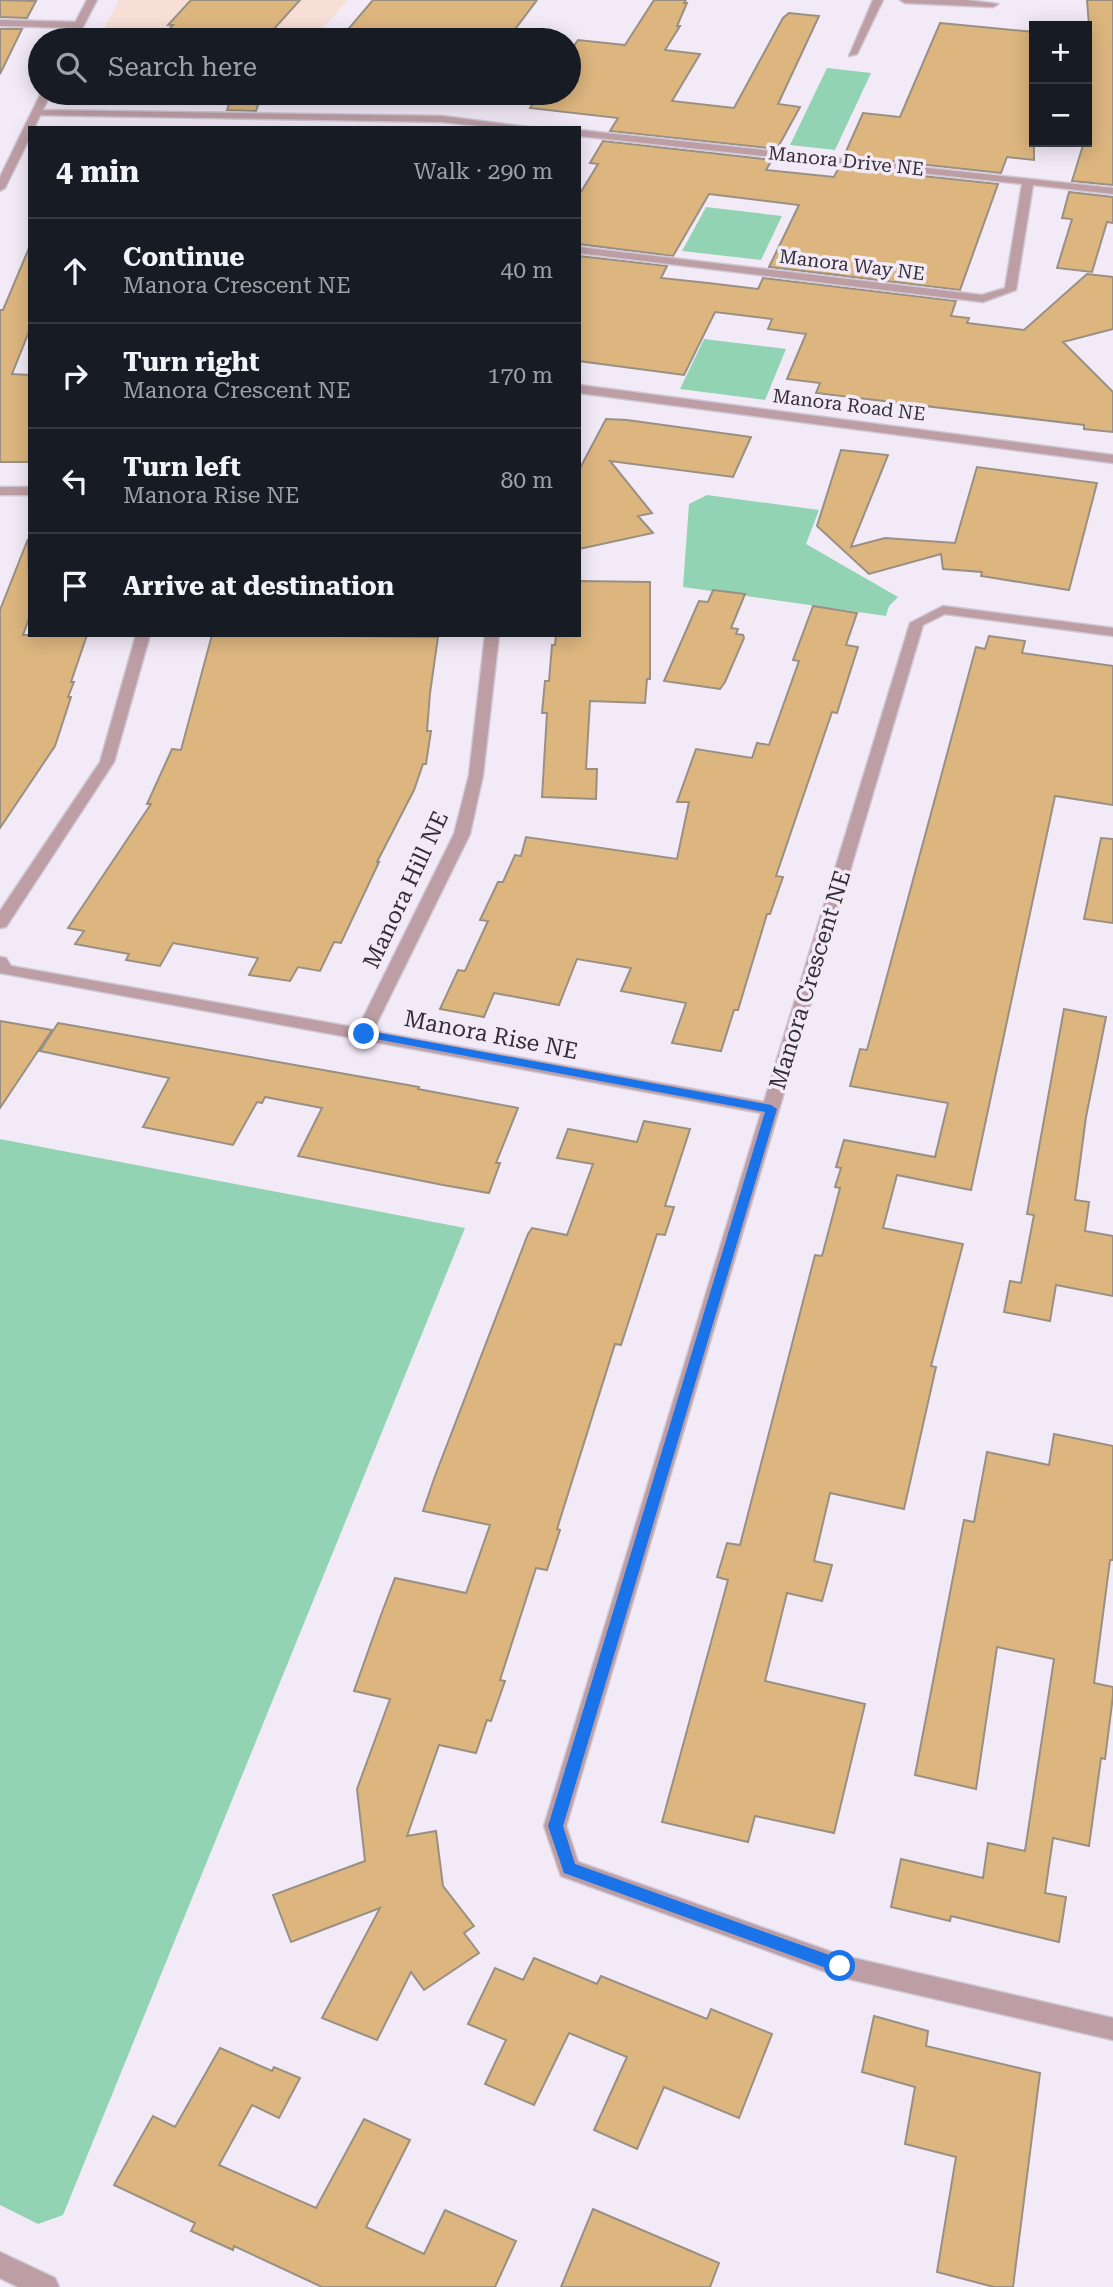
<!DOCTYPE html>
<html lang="en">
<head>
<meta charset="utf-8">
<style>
	body { margin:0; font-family:"Roboto Serif",serif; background:#242831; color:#f1f3f6 }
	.controls { position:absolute; right:21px; top:21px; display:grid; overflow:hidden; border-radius:0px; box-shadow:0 4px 18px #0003 }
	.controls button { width:63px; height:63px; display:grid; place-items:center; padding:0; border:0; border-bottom:2px solid #363941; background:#171b24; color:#f1f3f6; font:35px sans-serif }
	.stop { position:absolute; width:21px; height:21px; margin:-16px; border:5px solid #1a73e8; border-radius:50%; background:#fff }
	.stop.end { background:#1a73e8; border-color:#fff; box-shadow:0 2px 7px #0008 }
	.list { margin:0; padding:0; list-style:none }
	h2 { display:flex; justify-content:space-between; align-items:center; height:91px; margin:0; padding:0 28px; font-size:30px }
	h2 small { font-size:23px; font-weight:400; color:#9ea1a6 }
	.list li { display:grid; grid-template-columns:46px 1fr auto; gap:21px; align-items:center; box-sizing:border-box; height:105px; padding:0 28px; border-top:2px solid #363941 }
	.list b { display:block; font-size:26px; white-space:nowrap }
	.list p { margin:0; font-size:23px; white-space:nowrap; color:#9ea1a6 }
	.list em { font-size:23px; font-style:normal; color:#9ea1a6 }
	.icon { flex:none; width:38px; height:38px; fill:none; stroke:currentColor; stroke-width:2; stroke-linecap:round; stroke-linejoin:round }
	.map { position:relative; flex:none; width:1113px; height:2287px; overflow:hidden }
	.search { position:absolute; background:#171b24; box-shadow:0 4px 18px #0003; left:28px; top:28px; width:553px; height:77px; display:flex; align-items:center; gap:18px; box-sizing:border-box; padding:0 24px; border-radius:38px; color:#9ea1a6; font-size:26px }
	.panel { position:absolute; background:#171b24; box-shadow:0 4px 18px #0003; left:28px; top:126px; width:553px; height:511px; border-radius:0px }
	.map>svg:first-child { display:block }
</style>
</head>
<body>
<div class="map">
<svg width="1113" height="2287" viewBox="0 0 1113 2287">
	<rect width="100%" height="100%" fill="#f3eaf8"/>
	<!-- commercial -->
	<path fill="#f7ded6" d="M 119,0 L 348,0 L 312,40 L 98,40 Z"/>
	<!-- green -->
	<path fill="#92d3b3" d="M 827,68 L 871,73 L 835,150 L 790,145 Z
		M 706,207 L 782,216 L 761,260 L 682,251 Z
		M 704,339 L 786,349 L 765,400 L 680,389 Z
		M 707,495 L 819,510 L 806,544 L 898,597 L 889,606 L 886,616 L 683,587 L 689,504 Z
		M 0,1139 L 465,1228 L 63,2215 L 38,2224 L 0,2205 Z"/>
	<!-- building -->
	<path fill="#ddb67f" stroke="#999083" stroke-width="2" d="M 0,0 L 36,1 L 27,18 L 0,17 Z
		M 191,0 L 300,0 L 264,40 L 159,40 L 173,25 L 168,25 Z
		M 373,0 L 537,0 L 507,40 L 460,40 L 382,32 L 375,40 L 339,40 Z
		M 654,0 L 686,0 L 684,3 L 687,3 L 677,26 L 680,26 L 665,50 L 700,54 L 672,101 L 734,108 L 783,18 L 789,13 L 819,16 L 778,104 L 800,107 L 777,149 L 610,131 L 618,118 L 530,108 L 541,93 L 569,93 L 569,53 L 578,40 L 625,45 Z
		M 1087,0 L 1113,0 L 1113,185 L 1072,181 L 1084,142 L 1087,142 L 1087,37 L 1090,38 Z
		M 940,23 L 1034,32 L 1034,160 L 1007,157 L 1001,173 L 844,156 L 863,113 L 900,117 Z
		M 0,29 L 22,29 L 0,74 Z
		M 233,93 L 262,93 L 256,111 L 227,110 Z
		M 603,141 L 772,160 L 766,170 L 834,177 L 839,167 L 998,184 L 960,290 L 769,267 L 799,205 L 709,194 L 673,256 L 579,244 L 579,195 L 598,164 L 590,163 Z
		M 1069,192 L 1113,197 L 1113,223 L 1107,222 L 1092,272 L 1057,268 L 1072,219 L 1062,218 Z
		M 29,248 L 30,329 L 12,374 L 30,375 L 30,462 L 0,462 L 0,310 L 3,310 Z
		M 579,256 L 667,266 L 661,278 L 708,283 L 758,289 L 763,278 L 956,301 L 951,316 L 969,318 L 967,323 L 1024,330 L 1087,274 L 1113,277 L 1113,329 L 1063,342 L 1113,392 L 1113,432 L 1084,429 L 1084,425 L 816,393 L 820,383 L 787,379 L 806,334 L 768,329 L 772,319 L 715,312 L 684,375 L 579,361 Z
		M 606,419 L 627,420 L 751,437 L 733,477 L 610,461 L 652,513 L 638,516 L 653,533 L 579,549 L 579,470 Z
		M 841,450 L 888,455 L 851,547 L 885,538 L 955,543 L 977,467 L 1097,483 L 1069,590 L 981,576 L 982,572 L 943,569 L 941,554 L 869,574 L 817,526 Z
		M 28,539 L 30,616 L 23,635 L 87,635 L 71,682 L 74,682 L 68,697 L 71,697 L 55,746 L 0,828 L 0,610 Z
		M 579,581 L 650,582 L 650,679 L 647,679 L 645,703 L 590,701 L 586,769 L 597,769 L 596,799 L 542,797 L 547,713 L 542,713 L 545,681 L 549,681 L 552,645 L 555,645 L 556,635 L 579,635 Z
		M 713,590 L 745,594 L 731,628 L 738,629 L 736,634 L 743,635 L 744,638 L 725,682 L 720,689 L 664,681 L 699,601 L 708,602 Z
		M 813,606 L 857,613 L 846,645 L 858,647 L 837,713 L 832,712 L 776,876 L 783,877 L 770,914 L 767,914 L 738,1010 L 734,1010 L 721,1051 L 672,1043 L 686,1003 L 621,991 L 631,968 L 577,959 L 559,1005 L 494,993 L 484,1017 L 440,1009 L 458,970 L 465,971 L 488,921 L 480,920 L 498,882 L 503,882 L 515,855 L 521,856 L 526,837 L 677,859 L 689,802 L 677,802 L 696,749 L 752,758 L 757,743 L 769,745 L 799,661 L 793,660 Z
		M 212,635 L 438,637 L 430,693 L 427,731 L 431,731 L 426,764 L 423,764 L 414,790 L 377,862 L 379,862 L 341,943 L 334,942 L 320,971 L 298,967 L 290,981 L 249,975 L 258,958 L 173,943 L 160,966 L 126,960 L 129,954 L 75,944 L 84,931 L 68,928 L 151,804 L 147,804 L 172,749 L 181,750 Z
		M 989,636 L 1025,641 L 1022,653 L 1113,666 L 1113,805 L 1055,796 L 971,1190 L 897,1175 L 883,1228 L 963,1244 L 931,1366 L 936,1367 L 904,1509 L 830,1493 L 814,1561 L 832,1565 L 822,1601 L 787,1593 L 765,1681 L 865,1704 L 834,1833 L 755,1816 L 748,1842 L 662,1822 L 728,1580 L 717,1577 L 727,1543 L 740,1545 L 815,1255 L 822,1256 L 840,1188 L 835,1187 L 841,1168 L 836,1167 L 844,1140 L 935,1157 L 948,1103 L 850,1086 L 860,1049 L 867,1050 L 976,647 L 985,649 Z
		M 1101,838 L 1113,839 L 1113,923 L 1084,919 Z
		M 1064,1009 L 1106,1017 L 1086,1117 L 1075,1200 L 1089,1202 L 1085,1231 L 1113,1236 L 1113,1296 L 1056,1285 L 1050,1321 L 1004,1312 L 1010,1281 L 1021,1283 L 1034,1215 L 1027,1214 Z
		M 0,1021 L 52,1030 L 0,1108 Z
		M 58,1023 L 419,1087 L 418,1089 L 518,1108 L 496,1163 L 500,1163 L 489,1193 L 443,1185 L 298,1156 L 322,1108 L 265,1097 L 262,1103 L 257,1102 L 233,1145 L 143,1127 L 169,1078 L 40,1051 Z
		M 644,1121 L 690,1129 L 665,1206 L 674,1207 L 665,1235 L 657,1234 L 621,1345 L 615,1344 L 557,1529 L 560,1530 L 547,1570 L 536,1568 L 500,1680 L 505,1681 L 491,1721 L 487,1720 L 476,1753 L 439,1745 L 407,1836 L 436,1831 L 443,1886 L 474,1926 L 464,1933 L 479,1953 L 424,1990 L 411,1972 L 377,2040 L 322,2018 L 380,1908 L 291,1942 L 273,1895 L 365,1861 L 357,1789 L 390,1699 L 354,1691 L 381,1615 L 395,1578 L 466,1593 L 490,1525 L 423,1511 L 435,1476 L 528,1234 L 532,1228 L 567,1235 L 593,1164 L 557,1158 L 568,1129 L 637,1142 Z
		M 1054,1434 L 1113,1446 L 1113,1560 L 1110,1560 L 1094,1683 L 1113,1687 L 1113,1696 L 1105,1759 L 1101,1758 L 1089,1846 L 1053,1838 L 1045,1893 L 1066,1897 L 1059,1942 L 951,1916 L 950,1921 L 891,1907 L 901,1859 L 983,1878 L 988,1843 L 1025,1851 L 1054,1659 L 997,1647 L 976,1789 L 915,1775 L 964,1520 L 974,1522 L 987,1452 L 1049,1465 Z
		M 534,1958 L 597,1984 L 601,1976 L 707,2019 L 711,2009 L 772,2034 L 739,2118 L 664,2087 L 637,2149 L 594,2130 L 627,2057 L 569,2033 L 534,2105 L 485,2084 L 506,2040 L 468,2024 L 495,1968 L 523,1980 Z
		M 874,2016 L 928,2031 L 926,2046 L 1040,2073 L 1013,2287 L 994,2287 L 937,2272 L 956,2157 L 905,2144 L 915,2087 L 862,2072 Z
		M 220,2048 L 272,2071 L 274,2067 L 300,2078 L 279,2118 L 252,2105 L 219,2165 L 316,2208 L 364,2119 L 410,2140 L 366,2227 L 424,2254 L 445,2210 L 516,2241 L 495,2287 L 322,2287 L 234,2246 L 233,2250 L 191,2231 L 195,2223 L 114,2185 L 153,2116 L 175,2127 Z
		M 593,2209 L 719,2263 L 710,2287 L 561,2287 Z"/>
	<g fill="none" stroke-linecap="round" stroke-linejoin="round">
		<defs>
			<path id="minor" d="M 873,0 L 883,0 L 857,54 L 849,56 Z
				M 900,0 L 967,0 L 998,4 L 993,7 L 905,3 Z
				M 0,20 L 78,22 L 83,25 L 78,28 L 0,26 Z
				M 36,110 L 442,116 L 535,128 L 498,128 L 442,122 L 32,115 L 31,113 Z
				M 579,130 L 1113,188 L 1113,194 L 1033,185 L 1016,290 L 983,302 L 579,253 L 579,247 L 982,295 L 1005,288 L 1022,184 L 579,136 Z
				M 579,385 L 1113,455 L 1113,463 L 579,393 Z
				M 0,487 L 30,487 L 30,495 L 0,495 Z
				M 943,606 L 1113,628 L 1113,636 L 945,614 L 923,625 L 566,1826 L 578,1862 L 840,1955 L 1113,2018 L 1113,2040 L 840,1977 L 561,1876 L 544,1826 L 761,1113 L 0,973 L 0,957 L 6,958 L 11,966 L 358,1028 L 454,834 L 469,775 L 485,635 L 499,635 L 483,775 L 470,834 L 373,1031 L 764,1102 L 910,623 Z
				M 136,635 L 150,635 L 114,762 L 6,927 L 0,928 L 0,911 L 100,762 Z
				M 0,2252 L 55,2278 L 59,2287 L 18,2287 L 0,2278 Z"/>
			<path id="tertiary" d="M 87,0 L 97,0 L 76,40 L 66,40 Z
				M 41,93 L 51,93 L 34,128 L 30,128 L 30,137 L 5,188 L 0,191 L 0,177 Z"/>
		</defs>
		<!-- minor casing -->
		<use href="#minor" stroke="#d0c8d5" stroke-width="3"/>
		<!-- tertiary casing -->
		<use href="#tertiary" stroke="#d0c8d5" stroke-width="3"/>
		<!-- minor -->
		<use href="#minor" fill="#bd9ea5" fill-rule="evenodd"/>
		<!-- tertiary -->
		<use href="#tertiary" fill="#bd9ea5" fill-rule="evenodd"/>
	</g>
	<!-- route -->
	<path fill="#1a73e8" d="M 364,1030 L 771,1105 L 777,1109 L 563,1826 L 575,1864 L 846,1961 L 846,1971 L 840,1973 L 564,1873 L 548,1826 L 765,1112 L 360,1036 L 360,1031 Z"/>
	<g text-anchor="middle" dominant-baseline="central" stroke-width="7" stroke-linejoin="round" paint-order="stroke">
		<!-- far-street labels -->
		<g font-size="19" fill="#332f35" stroke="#f3eaf8">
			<text transform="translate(846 161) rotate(6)">Manora Drive NE</text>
			<text transform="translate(852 265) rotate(7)">Manora Way NE</text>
			<text transform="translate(849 405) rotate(7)">Manora Road NE</text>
		</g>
		<!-- street labels -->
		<g font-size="23" fill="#332f35" stroke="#f3eaf8">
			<text transform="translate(406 890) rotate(-65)">Manora Hill NE</text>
			<text transform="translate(810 980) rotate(-73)">Manora Crescent NE</text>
			<text transform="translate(491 1035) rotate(11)">Manora Rise NE</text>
		</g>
	</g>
</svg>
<div class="controls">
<button>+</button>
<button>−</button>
</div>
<div class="stop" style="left:840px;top:1966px"></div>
<div class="stop end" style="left:364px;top:1034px"></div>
<div class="search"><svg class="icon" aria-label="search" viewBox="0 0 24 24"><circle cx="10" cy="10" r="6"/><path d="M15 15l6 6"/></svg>Search here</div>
<section class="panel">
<h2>4 min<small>Walk · 290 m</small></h2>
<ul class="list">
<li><svg class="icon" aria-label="ahead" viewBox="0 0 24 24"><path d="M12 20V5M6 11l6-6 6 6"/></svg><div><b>Continue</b><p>Manora Crescent NE</p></div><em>40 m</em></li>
<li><svg class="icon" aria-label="right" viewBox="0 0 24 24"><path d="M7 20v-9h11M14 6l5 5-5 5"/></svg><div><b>Turn right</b><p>Manora Crescent NE</p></div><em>170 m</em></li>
<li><svg class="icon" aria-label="left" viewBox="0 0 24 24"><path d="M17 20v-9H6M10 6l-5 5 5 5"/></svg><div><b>Turn left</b><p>Manora Rise NE</p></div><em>80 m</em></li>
<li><svg class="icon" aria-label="arrive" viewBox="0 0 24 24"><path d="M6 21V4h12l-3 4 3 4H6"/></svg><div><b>Arrive at destination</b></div></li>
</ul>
</section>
</div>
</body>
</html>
